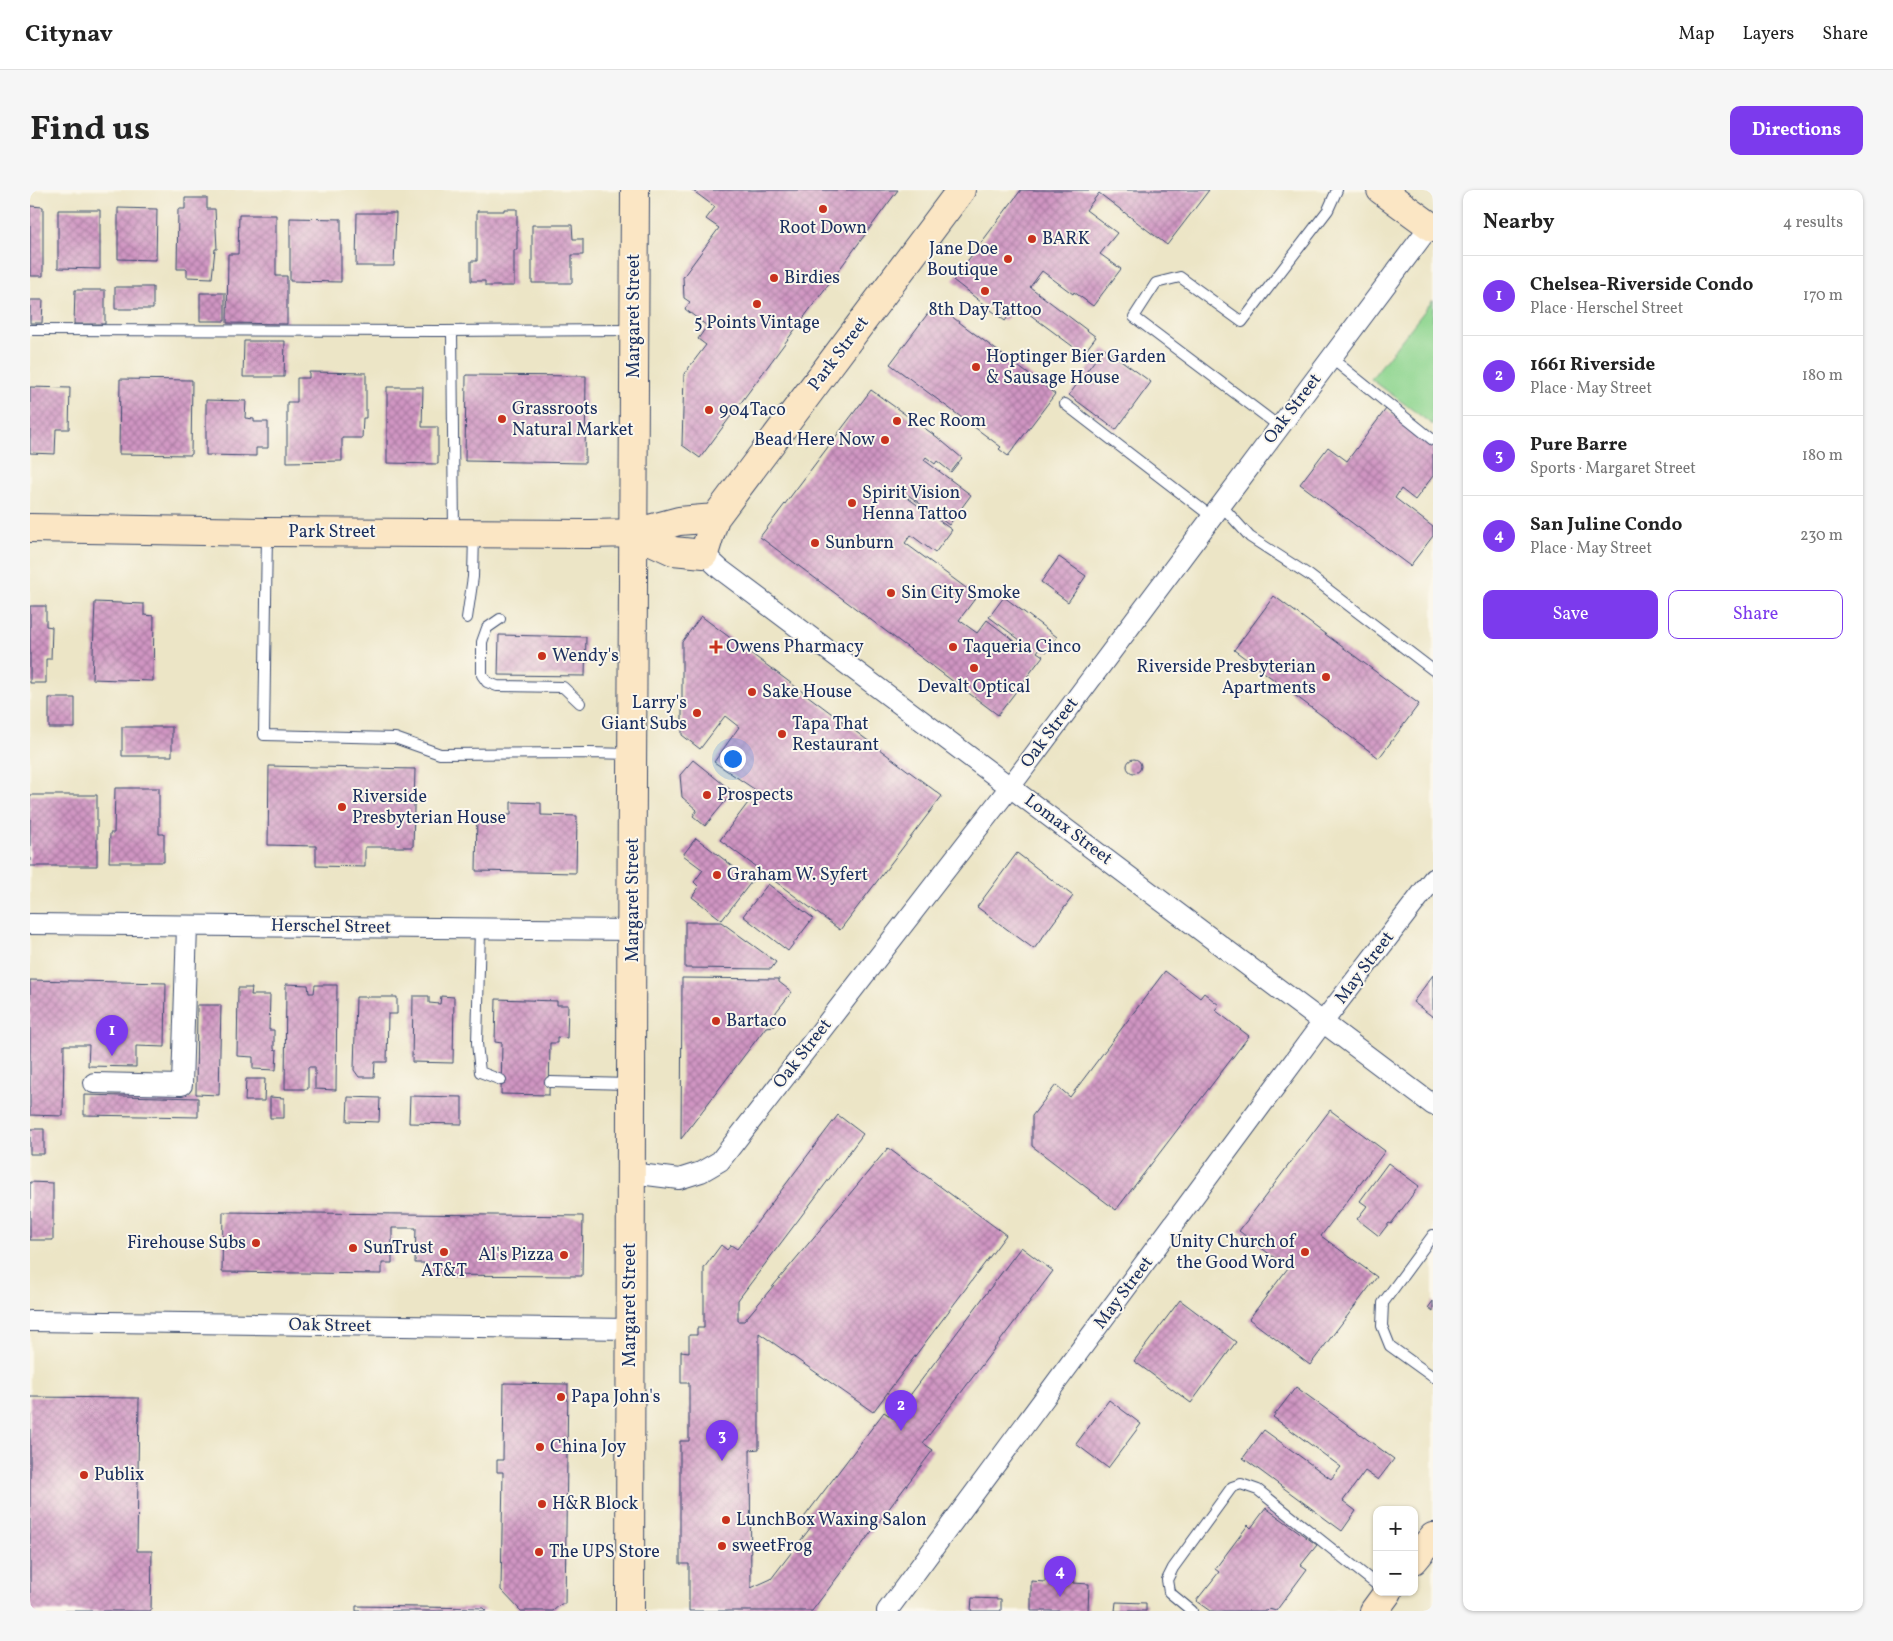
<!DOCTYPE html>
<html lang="en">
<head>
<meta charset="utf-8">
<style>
	body { margin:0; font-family:Vollkorn,serif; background:#f6f6f6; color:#222 }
	.controls { position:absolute; right:15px; bottom:15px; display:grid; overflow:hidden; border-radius:10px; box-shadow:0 1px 4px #0004 }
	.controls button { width:45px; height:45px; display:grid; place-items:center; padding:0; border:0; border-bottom:1px solid #e0e0e0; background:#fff; color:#222; font:25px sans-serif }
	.you { position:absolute; left:702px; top:568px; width:18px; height:18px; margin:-12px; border:4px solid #fff; border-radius:50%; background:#1a73e8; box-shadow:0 0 0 8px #1a73e833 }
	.badge { display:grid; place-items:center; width:32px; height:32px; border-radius:50%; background:#7c3aed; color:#fff; font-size:16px; font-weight:700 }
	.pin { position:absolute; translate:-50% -41px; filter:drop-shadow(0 1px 2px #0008) }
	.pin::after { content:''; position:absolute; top:26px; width:18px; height:15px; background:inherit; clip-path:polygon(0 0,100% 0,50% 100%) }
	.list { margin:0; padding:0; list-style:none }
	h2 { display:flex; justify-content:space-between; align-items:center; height:65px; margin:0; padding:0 20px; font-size:21px }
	h2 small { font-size:16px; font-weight:400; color:#767676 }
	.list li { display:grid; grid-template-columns:32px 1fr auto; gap:15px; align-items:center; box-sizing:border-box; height:80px; padding:0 20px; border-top:1px solid #e0e0e0 }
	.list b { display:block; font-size:19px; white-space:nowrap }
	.list p { margin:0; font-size:16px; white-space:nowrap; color:#767676 }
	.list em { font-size:16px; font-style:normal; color:#767676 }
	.actions { display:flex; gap:10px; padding:15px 20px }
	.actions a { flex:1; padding:11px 0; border:1px solid #7c3aed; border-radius:10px; text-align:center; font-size:18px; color:#7c3aed }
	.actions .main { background:#7c3aed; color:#fff }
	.map { position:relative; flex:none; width:1403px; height:1421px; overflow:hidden; border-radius:10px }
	header { display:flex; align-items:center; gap:30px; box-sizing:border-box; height:70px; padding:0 25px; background:#fff; border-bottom:1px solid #e0e0e0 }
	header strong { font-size:24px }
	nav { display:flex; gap:28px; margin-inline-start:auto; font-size:18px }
	.intro { display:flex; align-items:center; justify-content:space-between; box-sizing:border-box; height:120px; padding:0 30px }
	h1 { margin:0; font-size:35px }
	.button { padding:12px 22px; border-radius:10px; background:#7c3aed; color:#fff; font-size:18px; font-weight:700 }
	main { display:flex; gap:30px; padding:0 30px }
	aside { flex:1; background:#fff; border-radius:10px; box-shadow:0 1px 4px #0004 }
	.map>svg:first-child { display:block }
</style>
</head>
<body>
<header>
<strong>Citynav</strong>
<nav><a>Map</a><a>Layers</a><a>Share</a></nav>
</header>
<div class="intro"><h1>Find us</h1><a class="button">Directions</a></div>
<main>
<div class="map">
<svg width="1403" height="1421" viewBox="0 0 1403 1421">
	<defs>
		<pattern id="building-cross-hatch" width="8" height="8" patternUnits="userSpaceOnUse" patternTransform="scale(1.25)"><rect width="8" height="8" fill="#d095c2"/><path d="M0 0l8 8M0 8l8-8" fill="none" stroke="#a87aa1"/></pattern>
	</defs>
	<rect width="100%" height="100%" fill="#fbf7ec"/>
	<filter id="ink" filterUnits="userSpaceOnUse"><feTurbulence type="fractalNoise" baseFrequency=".02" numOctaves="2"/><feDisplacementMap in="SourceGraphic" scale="10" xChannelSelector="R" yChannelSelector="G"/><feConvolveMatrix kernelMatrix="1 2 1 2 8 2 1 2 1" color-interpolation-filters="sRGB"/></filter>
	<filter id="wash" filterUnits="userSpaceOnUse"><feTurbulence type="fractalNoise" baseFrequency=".0096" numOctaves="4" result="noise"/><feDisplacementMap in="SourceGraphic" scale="20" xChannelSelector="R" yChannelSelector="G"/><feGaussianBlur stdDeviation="1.12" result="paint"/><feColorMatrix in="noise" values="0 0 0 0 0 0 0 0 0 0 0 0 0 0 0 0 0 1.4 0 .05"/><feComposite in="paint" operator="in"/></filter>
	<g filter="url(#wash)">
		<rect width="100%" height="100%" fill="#ece5c6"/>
		<!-- grass -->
		<path fill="#8ed58f" stroke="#548276" d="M 1403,110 L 1403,235 L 1341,189 Z"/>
		<g id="blocks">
			<!-- building -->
			<path fill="url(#building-cross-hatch)" d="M 662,0 L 868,0 L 670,268 L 652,255 L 654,184 L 676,155 L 668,149 L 677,136 L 655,119 L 660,112 L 654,108 L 653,87 L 689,38 L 676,29 L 685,17 Z
				M 991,0 L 1179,0 L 1137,55 L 1069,3 L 1056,20 L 1087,43 L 1070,64 L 1091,79 L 1063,116 L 1044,102 L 1043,104 L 1012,81 L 1000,97 L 1066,147 L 1053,164 L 987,115 L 975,131 L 923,90 Z
				M 155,8 L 177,8 L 177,19 L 185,19 L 187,59 L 185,59 L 182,88 L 157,87 L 157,79 L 147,79 L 148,19 L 155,19 Z
				M 0,16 L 13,17 L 13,86 L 0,86 Z
				M 88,18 L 127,19 L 126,70 L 88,69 Z
				M 474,19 L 487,19 L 487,60 L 484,60 L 484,96 L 455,96 L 455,91 L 441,91 L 441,71 L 447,71 L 447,21 L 474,21 Z
				M 28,20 L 70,20 L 70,79 L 28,78 Z
				M 327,23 L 366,23 L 364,76 L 326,76 Z
				M 209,25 L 246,25 L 246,86 L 257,86 L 257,134 L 197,133 L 198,64 L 208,64 Z
				M 260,28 L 311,29 L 311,92 L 260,91 Z
				M 502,35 L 542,35 L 543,49 L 553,49 L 553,65 L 542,65 L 542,93 L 502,93 Z
				M 85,97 L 123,97 L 123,119 L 85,119 Z
				M 45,100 L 75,100 L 75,134 L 44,134 Z
				M 170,103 L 195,103 L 195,131 L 170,131 Z
				M 0,110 L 13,110 L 12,133 L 0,133 Z
				M 905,114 L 1025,204 L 978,266 L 969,259 L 971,257 L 860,174 Z
				M 214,151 L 255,151 L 254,187 L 213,187 Z
				M 1074,158 L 1121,192 L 1086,240 L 1039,205 Z
				M 279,182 L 336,183 L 336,228 L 333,228 L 332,248 L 312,248 L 312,271 L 257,272 L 257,212 L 267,212 L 267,188 L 279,188 Z
				M 436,185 L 556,186 L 555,273 L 435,271 Z
				M 90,189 L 162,190 L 161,265 L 89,264 Z
				M 0,197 L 40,198 L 39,239 L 26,239 L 25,264 L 0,263 Z
				M 357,197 L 393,197 L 392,237 L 408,237 L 408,274 L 357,273 Z
				M 841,200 L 907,247 L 932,268 L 921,282 L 907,271 L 905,274 L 896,267 L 894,270 L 941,305 L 919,335 L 870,299 L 868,301 L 922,340 L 905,363 L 881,345 L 875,353 L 947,406 L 929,430 L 947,443 L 957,430 L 991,456 L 994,453 L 959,427 L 974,407 L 1027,447 L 1017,462 L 1010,458 L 1007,462 L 1013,466 L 968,525 L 730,347 Z
				M 176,210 L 216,211 L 215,228 L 224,229 L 224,232 L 238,232 L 238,258 L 226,258 L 226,266 L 176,265 Z
				M 1356,219 L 1403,254 L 1403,286 L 1385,310 L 1371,299 L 1365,308 L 1403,337 L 1403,346 L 1380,376 L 1270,294 L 1298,257 L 1317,271 Z
				M 1029,367 L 1056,386 L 1038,412 L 1011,392 Z
				M 1244,406 L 1389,514 L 1349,568 L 1204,460 Z
				M 65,412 L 114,414 L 114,425 L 124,426 L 123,491 L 62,489 Z
				M 0,416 L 16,416 L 16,436 L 22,437 L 21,469 L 16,469 L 16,493 L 0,493 Z
				M 671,426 L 912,606 L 810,740 L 690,650 L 727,601 L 684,572 L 709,537 L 695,526 L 670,559 L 652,545 L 652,452 Z
				M 469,445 L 556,447 L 555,486 L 468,485 Z
				M 19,508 L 45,508 L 45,538 L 19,538 Z
				M 92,537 L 142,537 L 142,566 L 92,566 Z
				M1097 576a7 7 0 1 1 14 0a7 7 0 1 1-14 0Z
				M 663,570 L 703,602 L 675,636 L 663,626 L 667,620 L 652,607 L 650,585 Z
				M 239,576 L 385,579 L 383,657 L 335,657 L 335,677 L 286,676 L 286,656 L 238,655 Z
				M 85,598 L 129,598 L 129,644 L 134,644 L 134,672 L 79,672 L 80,643 L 84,643 Z
				M 0,605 L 67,605 L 67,676 L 0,676 Z
				M 481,612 L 511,613 L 511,625 L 547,626 L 546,683 L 446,681 L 447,624 L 481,625 Z
				M 666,648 L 722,691 L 692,730 L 662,707 L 669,697 L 664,692 L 673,680 L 653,665 Z
				M 987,663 L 1043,706 L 1004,759 L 947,717 Z
				M 738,694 L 783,728 L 758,761 L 713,726 Z
				M 655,732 L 691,732 L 746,772 L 741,779 L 655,778 Z
				M 1135,781 L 1170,808 L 1174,803 L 1189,815 L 1185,820 L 1219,846 L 1086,1020 L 1002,956 L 1002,926 L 1026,895 L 1040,907 Z
				M 1403,785 L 1403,827 L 1383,812 Z
				M 652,788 L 749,789 L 749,792 L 762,802 L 746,822 L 745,836 L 736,837 L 651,949 Z
				M 0,790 L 136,793 L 135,857 L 106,856 L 106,877 L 58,876 L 59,855 L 34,855 L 33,926 L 0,925 Z
				M 256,794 L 278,795 L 279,803 L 284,803 L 285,795 L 307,795 L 306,900 L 285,899 L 285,877 L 278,877 L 278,899 L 255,899 Z
				M 208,798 L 222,798 L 221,805 L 240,805 L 239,840 L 244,840 L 244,859 L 247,860 L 246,880 L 223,879 L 223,867 L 207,866 Z
				M 383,806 L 399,806 L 399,813 L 410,814 L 411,806 L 424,807 L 423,873 L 382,872 Z
				M 326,807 L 367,807 L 367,824 L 358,824 L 357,872 L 345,872 L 344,887 L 329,887 L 324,880 Z
				M 466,809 L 527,811 L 527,815 L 538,815 L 537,848 L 527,847 L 527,853 L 520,853 L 519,905 L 471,904 L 472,853 L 465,852 Z
				M 167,815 L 191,815 L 189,905 L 166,904 Z
				M 216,889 L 235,889 L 234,911 L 215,911 Z
				M 54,905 L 168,908 L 168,927 L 54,925 Z
				M 380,906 L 432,907 L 432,934 L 379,933 Z
				M 240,907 L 254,908 L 254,928 L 240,928 Z
				M 318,907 L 350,908 L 349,932 L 317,931 Z
				M 1300,920 L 1355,961 L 1291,1046 L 1347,1087 L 1280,1175 L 1219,1129 L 1258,1078 L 1209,1041 Z
				M 808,925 L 833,944 L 708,1110 L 708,1131 L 714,1131 L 858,958 L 976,1045 L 843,1222 L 729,1143 L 729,1259 L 720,1260 L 721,1398 L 741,1389 L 781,1337 L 772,1330 L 854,1222 L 863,1228 L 991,1057 L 1023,1081 L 893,1253 L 903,1260 L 782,1421 L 659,1421 L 659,1374 L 650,1374 L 650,1251 L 659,1251 L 659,1193 L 651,1193 L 651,1161 L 659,1162 L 659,1145 L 667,1145 L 667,1138 L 674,1138 L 674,1078 L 691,1055 L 697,1060 L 701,1055 L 707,1059 Z
				M 0,939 L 14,939 L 14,964 L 0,964 Z
				M 1358,973 L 1389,996 L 1361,1034 L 1359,1033 L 1349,1046 L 1327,1029 L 1337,1016 L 1330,1011 Z
				M 0,992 L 23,993 L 23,1050 L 0,1050 Z
				M 193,1022 L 553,1026 L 552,1086 L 394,1085 L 394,1073 L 385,1073 L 386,1038 L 362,1038 L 362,1073 L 352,1073 L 352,1084 L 192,1082 Z
				M 1150,1110 L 1206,1152 L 1161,1213 L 1104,1171 Z
				M 1403,1111 L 1403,1122 L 1398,1118 Z
				M 474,1193 L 538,1194 L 535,1414 L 531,1414 L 523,1421 L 491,1421 L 471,1400 L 473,1282 L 467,1282 L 467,1270 L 473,1270 Z
				M 1266,1197 L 1364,1269 L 1348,1290 L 1335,1281 L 1313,1311 L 1326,1321 L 1312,1341 L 1213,1268 L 1234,1240 L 1301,1289 L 1311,1277 L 1243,1227 Z
				M 0,1207 L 109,1208 L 107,1361 L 122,1361 L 121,1421 L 0,1421 Z
				M 1079,1210 L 1111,1234 L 1078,1278 L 1046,1254 Z
				M 1236,1318 L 1287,1355 L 1271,1375 L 1277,1379 L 1246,1421 L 1239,1419 L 1237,1421 L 1180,1421 L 1166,1411 L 1189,1382 L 1185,1379 L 1218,1335 L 1221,1338 Z
				M 1016,1381 L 1043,1382 L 1043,1393 L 1059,1394 L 1058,1421 L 1001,1421 L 1001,1391 L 1015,1392 Z
				M 942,1408 L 971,1409 L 971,1421 L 941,1421 Z
				M 1086,1412 L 1116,1413 L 1116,1421 L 1085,1421 Z
				M 326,1416 L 453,1418 L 456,1421 L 326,1421 Z"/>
		</g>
	</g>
	<g filter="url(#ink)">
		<use href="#blocks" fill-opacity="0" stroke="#3a4a6e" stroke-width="1"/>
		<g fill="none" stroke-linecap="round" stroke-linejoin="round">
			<defs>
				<path id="lane" d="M 0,140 L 413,141 L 603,140
					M 422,141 L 424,343
					M 1301,168 L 1403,250
					M 1035,214 L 1182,327
					M 1250,237 L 1104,127 L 1126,93 L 1150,87 L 1212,132 L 1298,20 L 1307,0
					M 1191,315 L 1220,347 L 1279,385 L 1403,480
					M 237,343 L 234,545 L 365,548 L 410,564 L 559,563 L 601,564
					M 437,428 L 443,387 L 444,345
					M 470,429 L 457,438 L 452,452 L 452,485 L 457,492 L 467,496 L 533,497 L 550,513
					M 450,739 L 447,853 L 450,882 L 471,890
					M 520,892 L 599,894
					M 1403,1045 L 1353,1113 L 1352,1136 L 1360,1156 L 1403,1187
					M 1162,1421 L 1139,1402 L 1137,1390 L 1143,1378 L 1202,1297 L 1211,1294 L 1228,1300 L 1347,1395"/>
				<path id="street" d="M 674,364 L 690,379 L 1403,915
					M 0,734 L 603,740
					M 64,893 L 152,895 L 157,736
					M 601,983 L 649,989 L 671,982 L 690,971 L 980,597 L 1400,36
					M 0,1131 L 600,1139
					M 857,1421 L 1293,832 L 1403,689"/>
				<path id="secondary" d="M 1351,0 L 1403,38
					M 0,338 L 237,342 L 560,344 L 604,343 L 649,331 L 685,328
					M 604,343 L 643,361 L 674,364 L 685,328 L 931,0
					M 1384,1370 L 1403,1347
					M 600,1421 C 600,947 602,474 605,0
					M 1344,1421 L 1358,1402"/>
			</defs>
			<!-- lane casing -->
			<use href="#lane" stroke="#3a4a6e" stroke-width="12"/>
			<!-- street casing -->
			<use href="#street" stroke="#3a4a6e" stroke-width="22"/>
			<!-- secondary casing -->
			<use href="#secondary" stroke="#3a4a6e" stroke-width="30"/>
			<!-- lane -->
			<use href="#lane" stroke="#fff" stroke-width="10"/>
			<!-- street -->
			<use href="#street" stroke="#fff" stroke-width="20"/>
			<!-- secondary -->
			<use href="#secondary" stroke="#fbe6c4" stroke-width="28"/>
		</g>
	</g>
	<!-- markers -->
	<g fill="#c8321e" stroke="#fbf7ec" stroke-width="2">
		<circle cx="793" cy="19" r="5"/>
		<circle cx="1002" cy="49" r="5"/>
		<circle cx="978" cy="69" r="5"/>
		<circle cx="744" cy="88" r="5"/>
		<circle cx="955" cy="101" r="5"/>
		<circle cx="727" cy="114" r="5"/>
		<circle cx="946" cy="177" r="5"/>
		<circle cx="679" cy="220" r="5"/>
		<circle cx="472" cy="229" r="5"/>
		<circle cx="867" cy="231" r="5"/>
		<circle cx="855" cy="250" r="5"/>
		<circle cx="822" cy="313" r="5"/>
		<circle cx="785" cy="353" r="5"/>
		<circle cx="861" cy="403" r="5"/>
		<path d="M683.5 449.5h5v5h5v5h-5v5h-5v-5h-5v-5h5z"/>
		<circle cx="923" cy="457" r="5"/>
		<circle cx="512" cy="466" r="5"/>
		<circle cx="944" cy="478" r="5"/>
		<circle cx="1296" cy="487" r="5"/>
		<circle cx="722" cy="502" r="5"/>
		<circle cx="667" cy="523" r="5"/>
		<circle cx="752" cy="544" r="5"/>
		<circle cx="677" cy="605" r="5"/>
		<circle cx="312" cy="617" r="5"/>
		<circle cx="687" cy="685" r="5"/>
		<circle cx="686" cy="831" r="5"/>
		<circle cx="226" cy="1053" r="5"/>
		<circle cx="323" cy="1058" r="5"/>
		<circle cx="414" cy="1062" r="5"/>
		<circle cx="1275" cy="1062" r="5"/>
		<circle cx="534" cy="1065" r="5"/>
		<circle cx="531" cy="1207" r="5"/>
		<circle cx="510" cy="1257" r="5"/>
		<circle cx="54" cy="1285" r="5"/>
		<circle cx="512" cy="1314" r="5"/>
		<circle cx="696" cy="1330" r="5"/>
		<circle cx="692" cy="1356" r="5"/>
		<circle cx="509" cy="1362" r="5"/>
	</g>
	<g text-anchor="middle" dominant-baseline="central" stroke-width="4" stroke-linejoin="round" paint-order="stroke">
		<!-- poi labels -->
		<g font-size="18" fill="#1b2f5e" stroke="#fbf7ec" text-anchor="start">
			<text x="793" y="38" text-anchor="middle">Root Down</text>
			<text x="1012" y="49">BARK</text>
			<text x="968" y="59" text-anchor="end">Jane Doe<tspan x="968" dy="21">Boutique</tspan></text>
			<text x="754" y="88">Birdies</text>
			<text x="955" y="120" text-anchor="middle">8th Day Tattoo</text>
			<text x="727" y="133" text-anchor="middle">5 Points Vintage</text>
			<text x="956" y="167">Hoptinger Bier Garden<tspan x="956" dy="21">&amp; Sausage House</tspan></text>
			<text x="482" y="219">Grassroots<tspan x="482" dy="21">Natural Market</tspan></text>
			<text x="689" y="220">904Taco</text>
			<text x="877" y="231">Rec Room</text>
			<text x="845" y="250" text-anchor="end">Bead Here Now</text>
			<text x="832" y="303">Spirit Vision<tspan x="832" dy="21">Henna Tattoo</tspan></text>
			<text x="795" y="353">Sunburn</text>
			<text x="871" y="403">Sin City Smoke</text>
			<text x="696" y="457">Owens Pharmacy</text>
			<text x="933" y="457">Taqueria Cinco</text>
			<text x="522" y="466">Wendy's</text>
			<text x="1286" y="477" text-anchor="end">Riverside Presbyterian<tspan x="1286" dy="21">Apartments</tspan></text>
			<text x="944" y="497" text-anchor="middle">Devalt Optical</text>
			<text x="732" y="502">Sake House</text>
			<text x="657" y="513" text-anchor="end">Larry's<tspan x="657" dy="21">Giant Subs</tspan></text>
			<text x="762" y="534">Tapa That<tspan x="762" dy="21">Restaurant</tspan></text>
			<text x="687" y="605">Prospects</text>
			<text x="322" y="607">Riverside<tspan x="322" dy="21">Presbyterian House</tspan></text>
			<text x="697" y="685">Graham W. Syfert</text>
			<text x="696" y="831">Bartaco</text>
			<text x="1265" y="1052" text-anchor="end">Unity Church of<tspan x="1265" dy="21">the Good Word</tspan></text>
			<text x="216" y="1053" text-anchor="end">Firehouse Subs</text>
			<text x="333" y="1058">SunTrust</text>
			<text x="524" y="1065" text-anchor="end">Al's Pizza</text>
			<text x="414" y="1081" text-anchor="middle">AT&amp;T</text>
			<text x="541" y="1207">Papa John's</text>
			<text x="520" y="1257">China Joy</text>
			<text x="64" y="1285">Publix</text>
			<text x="522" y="1314">H&amp;R Block</text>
			<text x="706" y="1330">LunchBox Waxing Salon</text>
			<text x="702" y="1356">sweetFrog</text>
			<text x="519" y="1362">The UPS Store</text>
		</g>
		<!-- street labels -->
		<g font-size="18" fill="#1b2f5e" stroke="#fbf7ec">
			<text transform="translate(604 126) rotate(-90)">Margaret Street</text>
			<text transform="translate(809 164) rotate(-53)">Park Street</text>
			<text transform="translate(1263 219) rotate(-53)">Oak Street</text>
			<text x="302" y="342">Park Street</text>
			<text transform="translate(1020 543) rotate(-53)">Oak Street</text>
			<text transform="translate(1038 640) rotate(37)">Lomax Street</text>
			<text transform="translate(603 710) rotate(-90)">Margaret Street</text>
			<text transform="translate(301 737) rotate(1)">Herschel Street</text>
			<text transform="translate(1335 778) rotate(-53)">May Street</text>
			<text transform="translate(773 864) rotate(-52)">Oak Street</text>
			<text transform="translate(1094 1103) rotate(-53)">May Street</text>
			<text transform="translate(600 1115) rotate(-90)">Margaret Street</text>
			<text transform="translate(300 1136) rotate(1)">Oak Street</text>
		</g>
	</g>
</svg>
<div class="controls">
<button>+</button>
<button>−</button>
</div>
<div class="you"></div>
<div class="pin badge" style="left:82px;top:866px">1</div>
<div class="pin badge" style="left:871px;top:1241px">2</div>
<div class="pin badge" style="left:692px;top:1271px">3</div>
<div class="pin badge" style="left:1030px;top:1407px">4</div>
</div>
<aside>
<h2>Nearby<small>4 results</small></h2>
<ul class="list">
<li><span class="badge">1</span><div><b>Chelsea-Riverside Condo</b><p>Place · Herschel Street</p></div><em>170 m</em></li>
<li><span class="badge">2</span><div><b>1661 Riverside</b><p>Place · May Street</p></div><em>180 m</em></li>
<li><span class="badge">3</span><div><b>Pure Barre</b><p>Sports · Margaret Street</p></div><em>180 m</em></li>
<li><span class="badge">4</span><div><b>San Juline Condo</b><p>Place · May Street</p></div><em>230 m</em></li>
</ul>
<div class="actions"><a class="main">Save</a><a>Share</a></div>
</aside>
</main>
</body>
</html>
